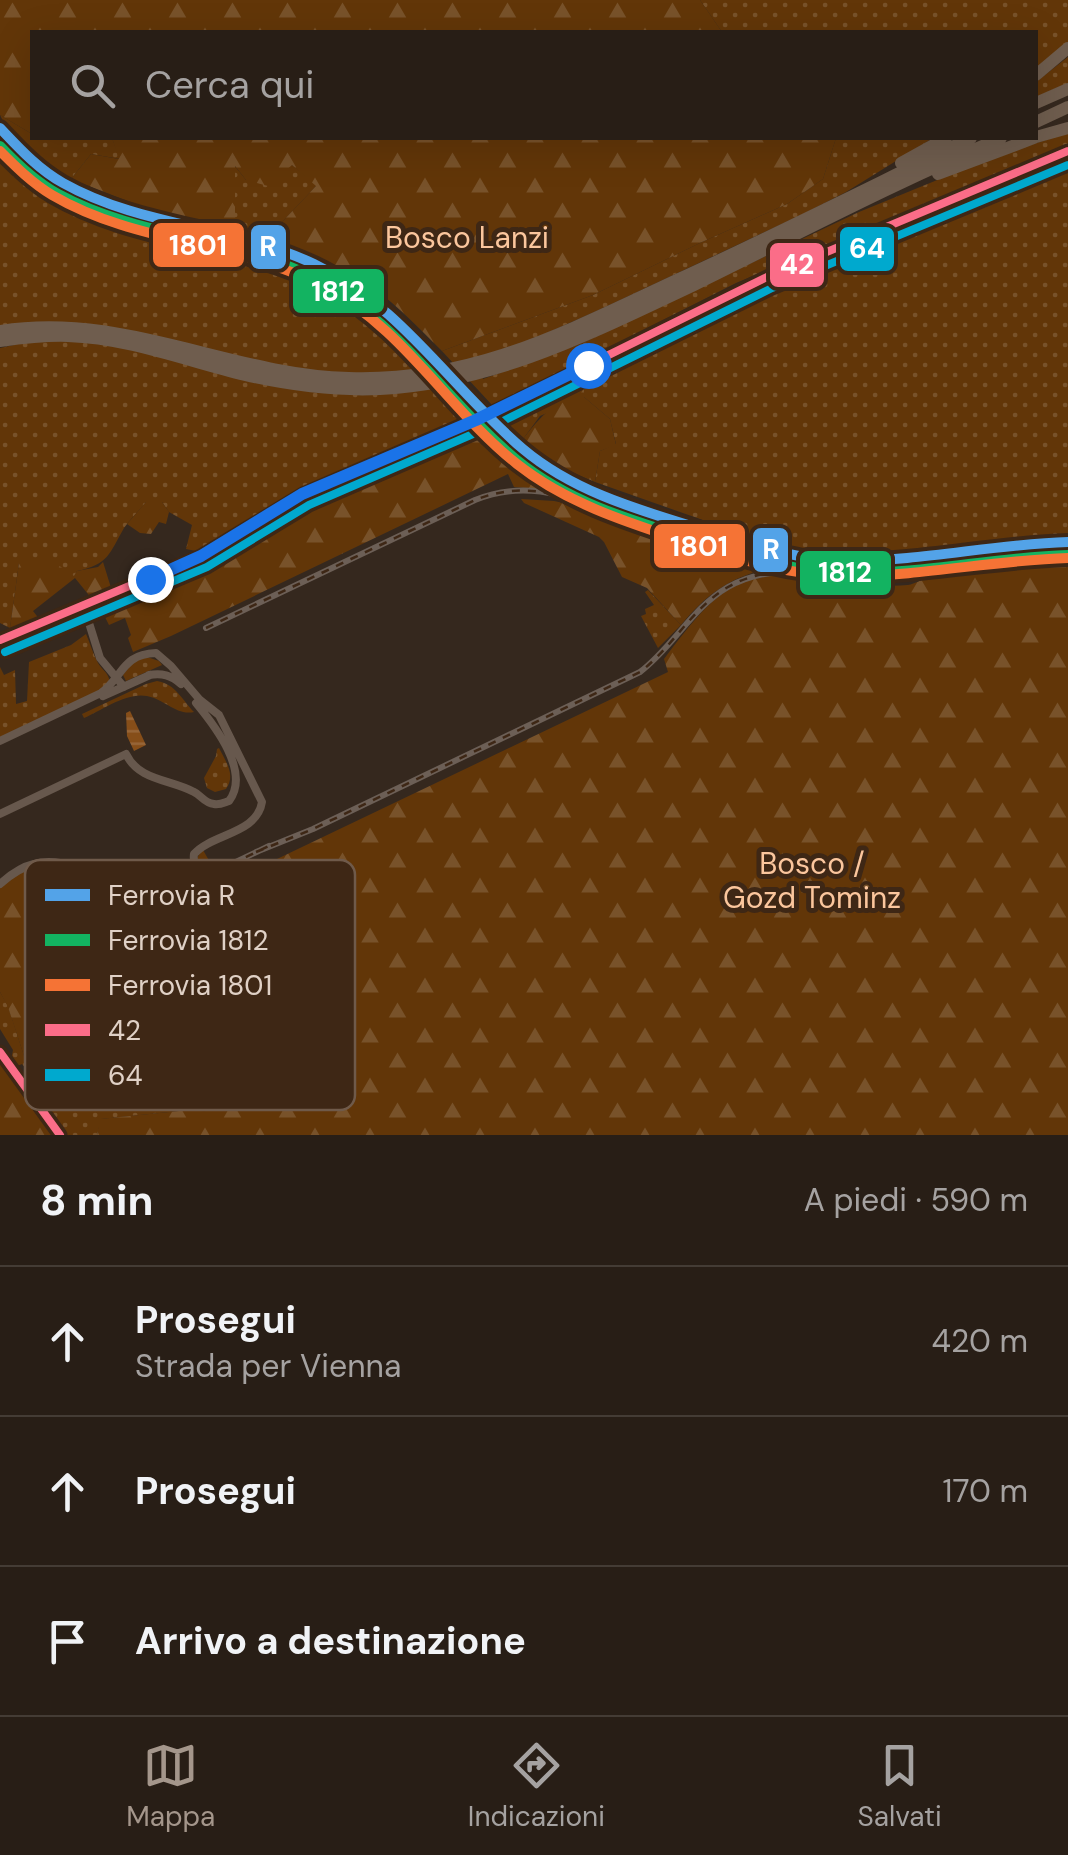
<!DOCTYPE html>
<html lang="it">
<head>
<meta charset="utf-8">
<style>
	body { margin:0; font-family:"DM Sans",sans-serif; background:#342b23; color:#f1f3f6 }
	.stop { position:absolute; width:30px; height:30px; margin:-22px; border:8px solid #1a73e8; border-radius:50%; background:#fff }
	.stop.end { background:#1a73e8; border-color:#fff; box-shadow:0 2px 10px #0008 }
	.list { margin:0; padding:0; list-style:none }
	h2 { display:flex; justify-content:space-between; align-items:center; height:130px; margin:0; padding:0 40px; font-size:42px }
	h2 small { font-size:32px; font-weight:400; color:#a5a2a1 }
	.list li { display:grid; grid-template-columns:65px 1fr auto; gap:30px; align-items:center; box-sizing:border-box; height:150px; padding:0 40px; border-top:2px solid #443c35 }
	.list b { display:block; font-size:38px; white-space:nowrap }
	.list p { margin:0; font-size:32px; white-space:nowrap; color:#a5a2a1 }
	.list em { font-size:32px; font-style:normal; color:#a5a2a1 }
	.icon { flex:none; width:55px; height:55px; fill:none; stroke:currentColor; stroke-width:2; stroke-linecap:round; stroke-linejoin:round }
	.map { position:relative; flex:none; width:1068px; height:1135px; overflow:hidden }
	.search { position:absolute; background:#281e16; box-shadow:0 10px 40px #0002; left:30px; right:30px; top:30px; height:110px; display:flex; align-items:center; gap:25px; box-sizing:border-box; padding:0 35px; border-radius:0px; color:#a5a2a1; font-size:38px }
	.sheet { height:580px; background:#281e16 }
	nav { display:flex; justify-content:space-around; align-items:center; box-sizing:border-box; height:140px; border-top:2px solid #443c35; background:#281e16; font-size:28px; color:#a5a2a1 }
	nav a { display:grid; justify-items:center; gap:5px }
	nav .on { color:#a4968b }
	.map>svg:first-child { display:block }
</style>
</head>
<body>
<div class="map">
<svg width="1068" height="1135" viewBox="0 0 1068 1135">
	<defs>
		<pattern id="grass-dots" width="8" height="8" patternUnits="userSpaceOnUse" patternTransform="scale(2.5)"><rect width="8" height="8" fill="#623608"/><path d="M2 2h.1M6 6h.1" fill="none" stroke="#78522a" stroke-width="1.8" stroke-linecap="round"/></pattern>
		<pattern id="forest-firs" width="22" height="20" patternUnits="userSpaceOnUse" patternTransform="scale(2.5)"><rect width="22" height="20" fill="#623608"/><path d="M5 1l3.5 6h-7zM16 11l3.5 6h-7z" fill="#78522a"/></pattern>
		<pattern id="water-rules" width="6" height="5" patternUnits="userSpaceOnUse" patternTransform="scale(2.5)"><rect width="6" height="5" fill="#864e19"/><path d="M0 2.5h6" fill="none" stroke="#976639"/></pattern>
	</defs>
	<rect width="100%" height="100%" fill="#35281e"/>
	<!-- grass -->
	<path fill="url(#grass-dots)" d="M 700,0 L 1068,0 L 1068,42 L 1036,70 L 1036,32 L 722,32 Z
		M 1068,57 L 1068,83 L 1036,97 L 1036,82 Z
		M 0,115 L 32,134 L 32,138 L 112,138 L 120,159 L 91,154 L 71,179 C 45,164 13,144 0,115 Z
		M 1068,133 L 1068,145 L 736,283 L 493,406 L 442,351 L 593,295 L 702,242 L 787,204 L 823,179 L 836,138 L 933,138 L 846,192 L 803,214 L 601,309 L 515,347 L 476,359 L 483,379 L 580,344 L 859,212 L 996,156 Z
		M 0,137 C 14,151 28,167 45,179 C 126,235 233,229 319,274 C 383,308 430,365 480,415 L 305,487 L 209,546 L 196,551 L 186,549 L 192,525 L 169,512 L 162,502 L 146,502 C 139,511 130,519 124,528 C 109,554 109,564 77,571 L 74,577 L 19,563 L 10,628 L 0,623 L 0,348 L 14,345 L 0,325 Z
		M 1068,156 L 1068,538 C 973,542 880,566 785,549 L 595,482 L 600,451 L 616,444 L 610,419 L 584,397 L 540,416 L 523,439 L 499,415 L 738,294 Z
		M 234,165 L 246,180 L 292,165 L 317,185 L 266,239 L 235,229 Z
		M 648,590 L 681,625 L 658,648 L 641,616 L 646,614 L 645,609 L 654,605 L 645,592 Z
		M 86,634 C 90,643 93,654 98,663 C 103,671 108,672 110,682 L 97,692 L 0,738 L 0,667 L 4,675 L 15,670 L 16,704 L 27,701 L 29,662 L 71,645 Z
		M 147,657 L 159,661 L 162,665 L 126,681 L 123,675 L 134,661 Z
		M 157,681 C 176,684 182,700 194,712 C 177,716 164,699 147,696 C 127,692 102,710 84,718 L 82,714 L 146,684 Z
		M 219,748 C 226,762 236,775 226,789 L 215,792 L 207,788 L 204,778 L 216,756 L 217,749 Z
		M 203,850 L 211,864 L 203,869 L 213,890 L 141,924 L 131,911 L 143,916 L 196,893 C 196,879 192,859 203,850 Z
		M 0,992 L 8,1006 L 25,1059 L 160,1079 L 195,1096 L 215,1113 L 189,1110 L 101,1119 L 97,1135 L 64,1135 L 23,1079 L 28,1071 L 22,1064 L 15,1067 L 11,1061 L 13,1050 L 0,1029 Z"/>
	<!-- forest -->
	<path fill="url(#forest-firs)" d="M 0,0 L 700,0 L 722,32 L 32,32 L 32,134 L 0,115 Z
		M 112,138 L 836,138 L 823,179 L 787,204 L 702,242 L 593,295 L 442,351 C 413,322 383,290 346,271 C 321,257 293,248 266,239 L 316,186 L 292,165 L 268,186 L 246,180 L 235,166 L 235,229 L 161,214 L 71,179 L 91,154 L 119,159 Z
		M 584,386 L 584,397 L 610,419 L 616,445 L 600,451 L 595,482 L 546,461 L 523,439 C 540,416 558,400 584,386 Z
		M 483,423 C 506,444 527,465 554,480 C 592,502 634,513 675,526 C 733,545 791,568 853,567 C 921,567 990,555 1058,547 L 1068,548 L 1068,553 C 975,560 880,583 786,563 C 729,551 673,530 618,512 C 582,500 552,489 514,487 L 508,474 L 171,636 L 133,652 L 128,638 L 131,635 L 125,618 L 109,625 L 104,615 L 91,620 L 92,611 L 103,603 L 239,541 L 303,500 Z
		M 521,499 L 554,501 L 588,508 L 749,563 L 772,568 C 733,575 706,594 681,625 L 647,588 L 622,577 L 604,542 L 599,537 L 524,503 Z
		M 146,502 L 162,502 L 169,512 L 166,524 L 159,522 L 151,534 L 140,533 L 127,524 Z
		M 45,556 L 74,576 L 77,571 L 98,567 L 103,562 L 112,591 L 92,599 L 75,578 L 33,611 L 40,620 L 12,631 L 10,628 L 19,563 Z
		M 1068,561 L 1068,1135 L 97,1135 L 100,1119 L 189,1110 L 213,1112 L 195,1096 L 160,1079 L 25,1059 L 8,1007 L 0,992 L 0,887 C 15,876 30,864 50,866 L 95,879 L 110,886 L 141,924 L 668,672 L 664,659 C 717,589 737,565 831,579 C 855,582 883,588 908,585 C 915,584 922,579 929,577 C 944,573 960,573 976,571 C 1006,567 1037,562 1068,561 Z
		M 0,1059 L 55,1135 L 0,1135 Z"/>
	<!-- water -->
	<path fill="url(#water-rules)" d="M 130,711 L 146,745 L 134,751 L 127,736 L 126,713 Z"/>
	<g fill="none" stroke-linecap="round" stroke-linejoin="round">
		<!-- minor -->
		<path stroke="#67584d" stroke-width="8" d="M 84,607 L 100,658 L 124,687
			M 149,675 C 162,673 171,675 181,684
			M 103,696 L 150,675
			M 0,741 L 101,693 C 123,677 122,654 156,653 L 171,666 L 200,700 L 219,715 L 262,802 C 257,834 213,833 194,854 C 192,865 200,877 196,887 C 192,900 165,911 153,913 C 145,915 144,913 137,910 C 129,903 123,894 116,887 C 97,871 58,857 34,864 C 21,867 10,875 0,884
			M 0,814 L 126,754 C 139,781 170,779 194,792 C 201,795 204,803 214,804 C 220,805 223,803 229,801 C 251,772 215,726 196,703
			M 0,1052 L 60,1135"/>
		<!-- major -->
		<path stroke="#715e4e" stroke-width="10" d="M 0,640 L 201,556 L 303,494 L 497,410 L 767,277 L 1068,151"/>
		<!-- highway -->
		<path stroke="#6f5d4e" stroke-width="12" d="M 1036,75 L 1068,48
			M 1036,103 L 1068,89
			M 1036,122 L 1068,107
			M 1036,137 L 1068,128
			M 901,163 L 946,138
			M 938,174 L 1034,138
			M 0,331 C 123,311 229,375 349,378 C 474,382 569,330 679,279 C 777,234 874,185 971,138
			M 0,341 C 22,338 45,335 68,336 C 129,338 187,361 245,375 C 289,385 335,391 380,389 C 495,383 592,333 694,285 C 796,235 897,182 1001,138"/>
		<defs>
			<path id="rail" d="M 206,628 L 475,500 C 502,489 530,488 558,495 L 730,553 L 780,566
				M 256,852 L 313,829 L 640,672 C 673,647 692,608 728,587 C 780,557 844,579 901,575 C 957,572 1012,560 1068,558
				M 217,871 L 269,846"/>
		</defs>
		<!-- rail casing -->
		<use href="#rail" stroke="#6c5f56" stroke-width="6"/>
		<!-- rail -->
		<use href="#rail" stroke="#3e2715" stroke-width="2.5" stroke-dasharray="8" stroke-linecap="butt"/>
		<defs>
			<path id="bus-1" d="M 0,640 L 201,556 L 303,494 L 497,410 L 767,277 L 1068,151
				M 0,1052 L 60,1135"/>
			<path id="bus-2" d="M 5,652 L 207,567 L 309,505 L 503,421 L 772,288 L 1068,165"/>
		</defs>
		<!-- bus-1 casing -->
		<use href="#bus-1" stroke="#3e2715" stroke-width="15"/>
		<!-- bus-2 casing -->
		<use href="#bus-2" stroke="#3e2715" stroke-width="15"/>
		<!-- bus-1 -->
		<use href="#bus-1" stroke="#fb6d88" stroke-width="8"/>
		<!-- bus-2 -->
		<use href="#bus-2" stroke="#00a9ce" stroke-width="8"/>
		<defs>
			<path id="rail-1" d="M 0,128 C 19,148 38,169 63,183 C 141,227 234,226 314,264 C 401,305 452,389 523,449 C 574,492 639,510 701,529 C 750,544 798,561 849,561 C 922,561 995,544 1068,542"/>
			<path id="rail-2" d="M 0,146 C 17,164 36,182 58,194 C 137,237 229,237 309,275 C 396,316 445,401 517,460 C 571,504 637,522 702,542 C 750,557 799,573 850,573 C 923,574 995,557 1068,555"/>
			<path id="rail-3" d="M 0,151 C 16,167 32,183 52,195 C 135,244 238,242 323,286 C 403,327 448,409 517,464 C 565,502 623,521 681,540 C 736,558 791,577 850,576 C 923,576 995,560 1068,558"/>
		</defs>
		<!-- rail-1 casing -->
		<use href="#rail-1" stroke="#3e2715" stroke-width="18"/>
		<!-- rail-2 casing -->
		<use href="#rail-2" stroke="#3e2715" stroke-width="18"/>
		<!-- rail-3 casing -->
		<use href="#rail-3" stroke="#3e2715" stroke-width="18"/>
		<!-- rail-1 -->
		<use href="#rail-1" stroke="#53a3e8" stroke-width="10"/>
		<!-- rail-2 -->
		<use href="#rail-2" stroke="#13b361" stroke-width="10"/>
		<!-- rail-3 -->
		<use href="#rail-3" stroke="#f57335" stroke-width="10"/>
	</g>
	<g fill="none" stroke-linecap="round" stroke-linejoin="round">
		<!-- route -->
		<path stroke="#1a73e8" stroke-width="12" d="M 150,579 L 201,556 L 302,494 L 476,420 L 588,365"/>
	</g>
	<g text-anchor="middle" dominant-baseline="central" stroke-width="10" stroke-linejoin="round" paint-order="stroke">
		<!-- park labels -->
		<g font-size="30" fill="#fbc69d" stroke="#3e2715">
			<text x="467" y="237">Bosco Lanzi</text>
			<text x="812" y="863">Bosco /<tspan x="812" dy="34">Gozd Tominz</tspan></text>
		</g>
	</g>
	<!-- legend -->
	<rect x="25" y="860" width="330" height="250" rx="15" fill="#3e2715" stroke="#6f5a4a" stroke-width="2.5"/>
	<rect x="45" y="889" width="45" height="12" fill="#53a3e8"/>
	<rect x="45" y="934" width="45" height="12" fill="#13b361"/>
	<rect x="45" y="979" width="45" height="12" fill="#f57335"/>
	<rect x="45" y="1024" width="45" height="12" fill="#fb6d88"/>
	<rect x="45" y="1069" width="45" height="12" fill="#00a9ce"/>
	<g font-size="28" fill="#e0d1c6">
		<text x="108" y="905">Ferrovia R</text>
		<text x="108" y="950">Ferrovia 1812</text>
		<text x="108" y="995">Ferrovia 1801</text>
		<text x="108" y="1040">42</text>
		<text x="108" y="1085">64</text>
	</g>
	<g stroke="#3e2715" stroke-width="4">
		<rect x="151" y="221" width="95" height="48" rx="10" fill="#f57335"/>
		<rect x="249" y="223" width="39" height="48" rx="10" fill="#53a3e8"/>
		<rect x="838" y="225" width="58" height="48" rx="10" fill="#00a9ce"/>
		<rect x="768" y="241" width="58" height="48" rx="10" fill="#fb6d88"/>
		<rect x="291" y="267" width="95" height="48" rx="10" fill="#13b361"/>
		<rect x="652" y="522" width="95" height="48" rx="10" fill="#f57335"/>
		<rect x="751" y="526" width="39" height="48" rx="10" fill="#53a3e8"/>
		<rect x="798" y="549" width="95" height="48" rx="10" fill="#13b361"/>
	</g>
	<g font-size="28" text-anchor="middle" font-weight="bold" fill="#fff">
		<text x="198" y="255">1801</text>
		<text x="268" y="256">R</text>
		<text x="867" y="258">64</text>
		<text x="797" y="274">42</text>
		<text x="338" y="301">1812</text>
		<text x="699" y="556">1801</text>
		<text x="771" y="559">R</text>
		<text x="845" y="582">1812</text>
	</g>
</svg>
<div class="stop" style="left:588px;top:365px"></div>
<div class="stop end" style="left:150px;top:579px"></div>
<div class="search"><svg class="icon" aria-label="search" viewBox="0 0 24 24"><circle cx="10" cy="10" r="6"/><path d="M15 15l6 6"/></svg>Cerca qui</div>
</div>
<section class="sheet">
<h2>8 min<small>A piedi · 590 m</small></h2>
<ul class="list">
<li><svg class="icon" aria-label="ahead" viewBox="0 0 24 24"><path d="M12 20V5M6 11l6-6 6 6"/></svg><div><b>Prosegui</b><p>Strada per Vienna</p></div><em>420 m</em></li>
<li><svg class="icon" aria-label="ahead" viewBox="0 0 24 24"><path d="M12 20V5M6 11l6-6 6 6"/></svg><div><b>Prosegui</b></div><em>170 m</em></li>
<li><svg class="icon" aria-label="arrive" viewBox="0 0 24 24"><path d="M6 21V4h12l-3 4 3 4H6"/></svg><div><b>Arrivo a destinazione</b></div></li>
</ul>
</section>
<nav>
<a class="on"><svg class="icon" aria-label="map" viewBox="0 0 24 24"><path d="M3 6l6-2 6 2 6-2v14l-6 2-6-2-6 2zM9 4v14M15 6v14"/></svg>Mappa</a>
<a><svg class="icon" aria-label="directions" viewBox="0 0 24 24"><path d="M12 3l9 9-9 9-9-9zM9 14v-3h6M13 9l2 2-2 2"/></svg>Indicazioni</a>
<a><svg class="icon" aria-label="saved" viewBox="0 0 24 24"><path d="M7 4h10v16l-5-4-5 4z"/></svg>Salvati</a>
</nav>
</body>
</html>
